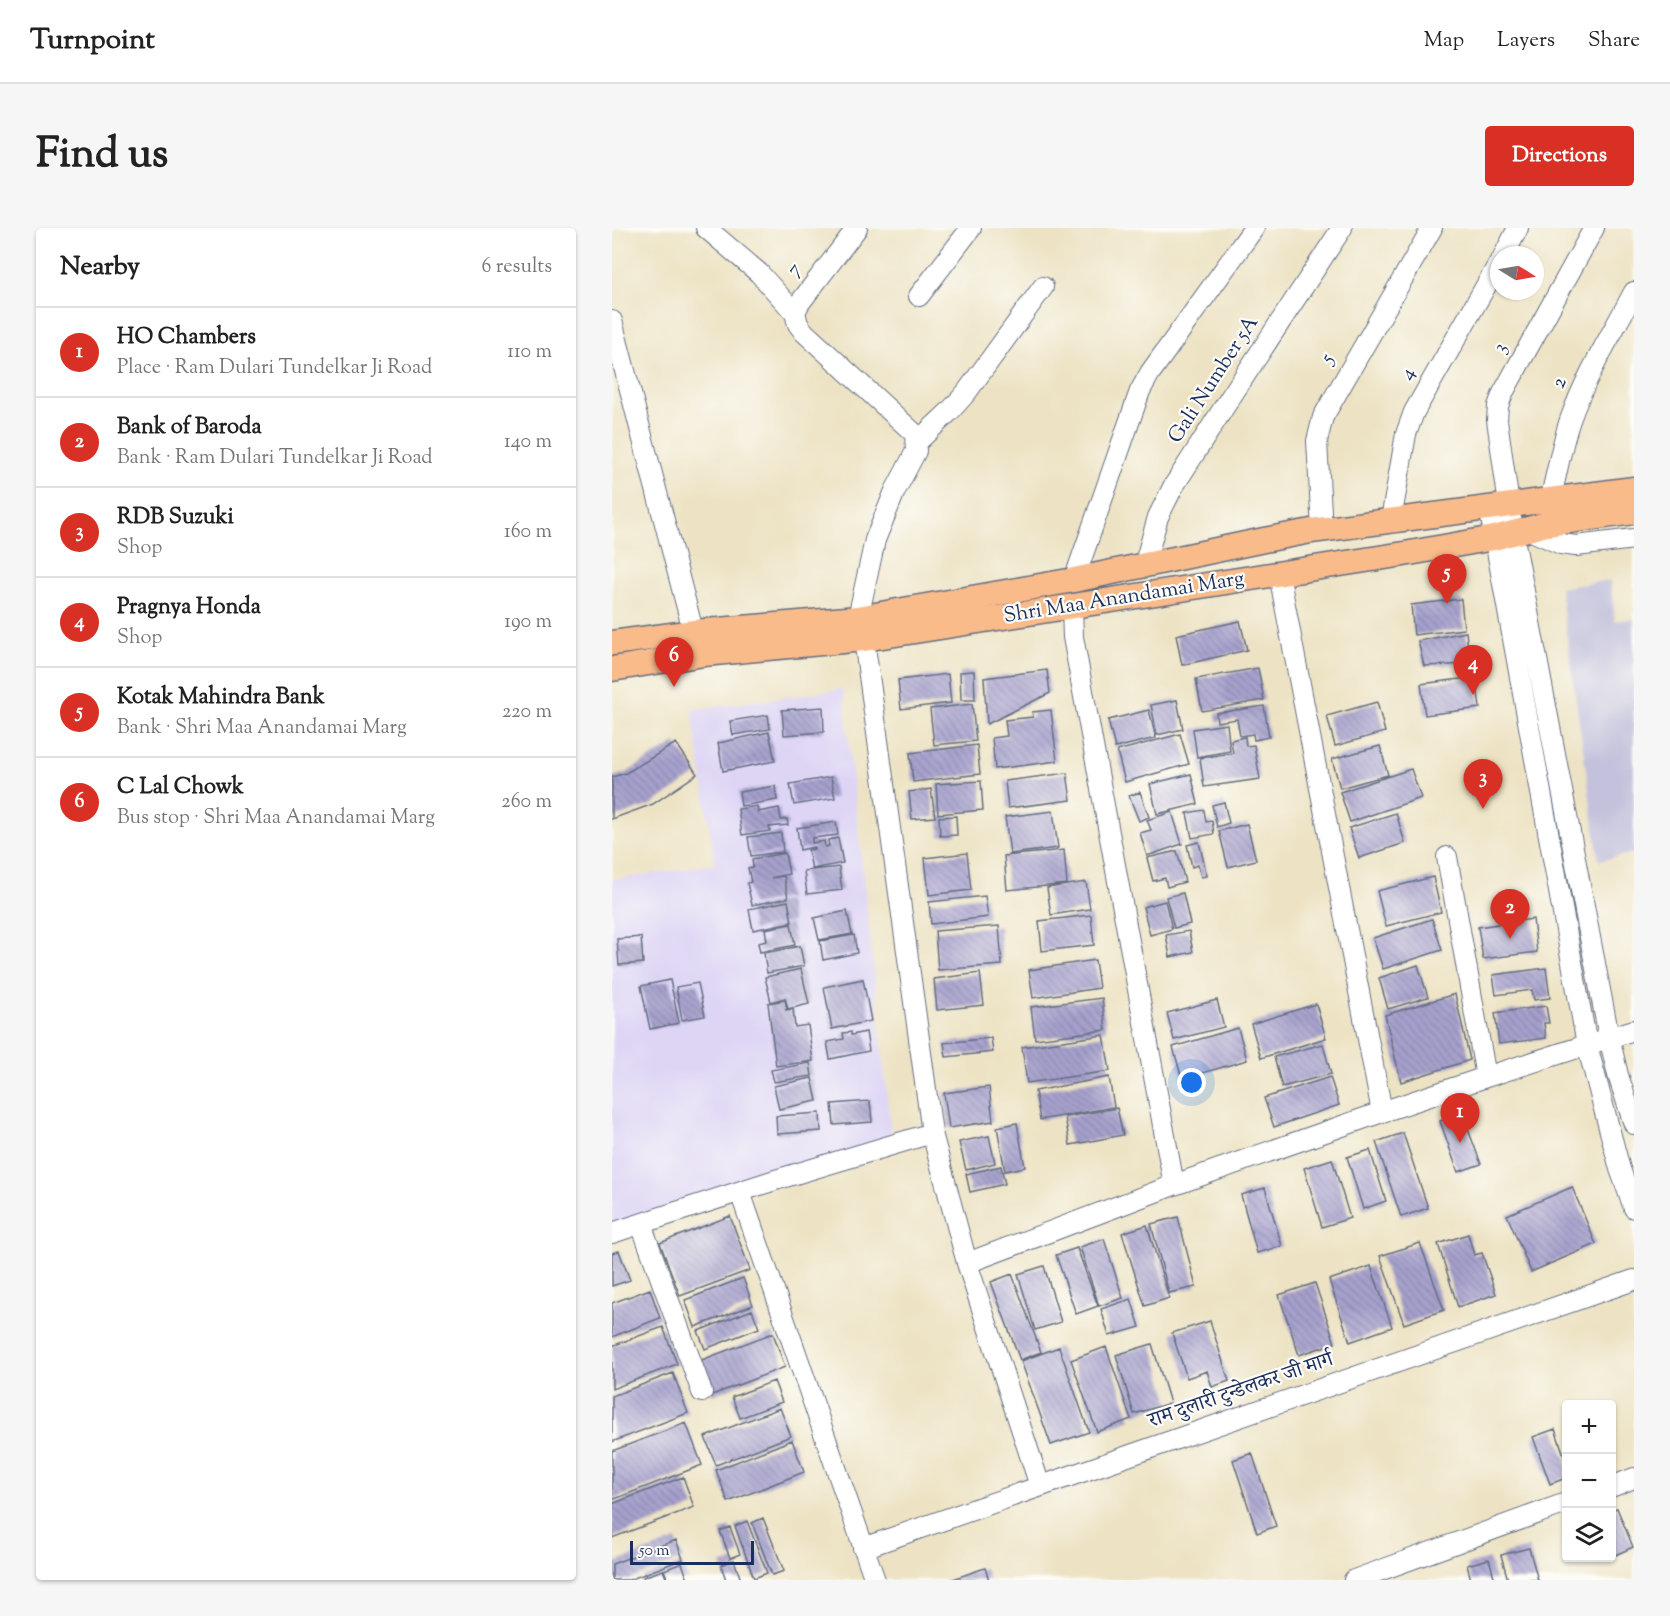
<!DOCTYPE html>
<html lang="en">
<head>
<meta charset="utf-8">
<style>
	body { margin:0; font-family:"Sorts Mill Goudy","Noto Serif Devanagari",serif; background:#f6f6f6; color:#222 }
	.controls { position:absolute; right:18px; bottom:18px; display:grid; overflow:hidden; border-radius:6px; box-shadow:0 2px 4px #0004 }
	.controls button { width:54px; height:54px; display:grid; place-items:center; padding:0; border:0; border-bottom:2px solid #e0e0e0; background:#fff; color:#222; font:30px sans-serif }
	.compass { position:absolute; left:878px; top:18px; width:54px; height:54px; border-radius:50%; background:#fff; box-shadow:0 2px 4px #0004; rotate:101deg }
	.scale { position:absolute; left:18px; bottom:15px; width:124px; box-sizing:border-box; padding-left:6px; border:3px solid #1b2f5e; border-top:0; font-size:16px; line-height:21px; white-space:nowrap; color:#1b2f5e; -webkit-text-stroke:4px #fdfcf7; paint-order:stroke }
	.you { position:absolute; left:580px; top:855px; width:21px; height:21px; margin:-15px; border:4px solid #fff; border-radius:50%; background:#1a73e8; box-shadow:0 0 0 9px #1a73e833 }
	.badge { display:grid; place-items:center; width:39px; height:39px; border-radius:50%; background:#d93025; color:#fff; font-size:20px; font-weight:700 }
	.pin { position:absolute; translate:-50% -50px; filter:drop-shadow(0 2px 3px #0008) }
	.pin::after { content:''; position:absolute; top:32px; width:21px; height:18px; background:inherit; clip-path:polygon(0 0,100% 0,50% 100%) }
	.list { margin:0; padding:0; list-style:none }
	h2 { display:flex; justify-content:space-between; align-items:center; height:78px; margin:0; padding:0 24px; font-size:26px }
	h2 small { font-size:20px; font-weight:400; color:#767676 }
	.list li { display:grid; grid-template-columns:39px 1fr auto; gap:18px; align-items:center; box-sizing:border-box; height:90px; padding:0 24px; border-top:2px solid #e0e0e0 }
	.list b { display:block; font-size:22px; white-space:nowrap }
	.list p { margin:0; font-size:20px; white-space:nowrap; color:#767676 }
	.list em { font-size:20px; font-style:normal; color:#767676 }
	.icon { flex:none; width:33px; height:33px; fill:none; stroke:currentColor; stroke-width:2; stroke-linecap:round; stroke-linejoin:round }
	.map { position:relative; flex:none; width:1022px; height:1352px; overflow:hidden; border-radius:6px }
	header { display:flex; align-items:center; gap:36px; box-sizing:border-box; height:84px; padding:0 30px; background:#fff; border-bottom:2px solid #e0e0e0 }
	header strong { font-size:28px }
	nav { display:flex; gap:33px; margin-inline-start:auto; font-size:21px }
	.intro { display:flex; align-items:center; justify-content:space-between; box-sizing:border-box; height:144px; padding:0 36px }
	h1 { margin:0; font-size:42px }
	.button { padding:15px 27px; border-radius:6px; background:#d93025; color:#fff; font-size:21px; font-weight:700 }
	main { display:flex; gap:36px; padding:0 36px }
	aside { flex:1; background:#fff; border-radius:6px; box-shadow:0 2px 4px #0004 }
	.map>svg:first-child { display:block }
</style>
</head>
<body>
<header>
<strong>Turnpoint</strong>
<nav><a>Map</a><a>Layers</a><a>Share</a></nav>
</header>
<div class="intro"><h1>Find us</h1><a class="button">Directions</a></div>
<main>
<aside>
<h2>Nearby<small>6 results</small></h2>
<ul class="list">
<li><span class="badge">1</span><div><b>HO Chambers</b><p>Place · Ram Dulari Tundelkar Ji Road</p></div><em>110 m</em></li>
<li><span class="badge">2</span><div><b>Bank of Baroda</b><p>Bank · Ram Dulari Tundelkar Ji Road</p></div><em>140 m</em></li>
<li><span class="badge">3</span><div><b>RDB Suzuki</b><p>Shop</p></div><em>160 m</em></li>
<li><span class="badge">4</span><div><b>Pragnya Honda</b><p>Shop</p></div><em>190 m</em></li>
<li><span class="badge">5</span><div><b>Kotak Mahindra Bank</b><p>Bank · Shri Maa Anandamai Marg</p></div><em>220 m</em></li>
<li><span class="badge">6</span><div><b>C Lal Chowk</b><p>Bus stop · Shri Maa Anandamai Marg</p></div><em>260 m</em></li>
</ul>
</aside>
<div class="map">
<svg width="1022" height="1352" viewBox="0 0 1022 1352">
	<defs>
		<pattern id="building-back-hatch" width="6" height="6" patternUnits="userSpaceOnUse" patternTransform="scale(1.5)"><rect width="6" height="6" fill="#a7a1cd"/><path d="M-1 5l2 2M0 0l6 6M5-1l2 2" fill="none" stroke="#8784aa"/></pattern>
	</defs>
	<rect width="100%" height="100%" fill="#fdfcf7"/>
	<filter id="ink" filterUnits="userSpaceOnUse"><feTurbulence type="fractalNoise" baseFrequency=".0167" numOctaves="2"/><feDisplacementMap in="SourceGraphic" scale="12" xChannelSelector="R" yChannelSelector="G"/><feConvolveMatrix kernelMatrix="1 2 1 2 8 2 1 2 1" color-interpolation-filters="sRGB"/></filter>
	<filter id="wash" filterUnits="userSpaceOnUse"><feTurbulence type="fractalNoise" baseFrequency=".008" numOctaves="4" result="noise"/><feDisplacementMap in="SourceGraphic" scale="24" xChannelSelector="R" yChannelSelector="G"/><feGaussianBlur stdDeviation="1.35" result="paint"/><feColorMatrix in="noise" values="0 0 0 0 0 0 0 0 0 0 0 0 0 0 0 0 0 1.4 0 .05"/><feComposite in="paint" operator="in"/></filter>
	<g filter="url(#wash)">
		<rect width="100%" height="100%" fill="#ede3c4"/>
		<!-- built -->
		<path fill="#ded5f5" d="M 231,461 L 280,913 L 0,1001 L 0,652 L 103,636 L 80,482 Z"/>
		<!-- industrial -->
		<path fill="#c3c1db" d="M 998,352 L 1003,393 L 1022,391 L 1022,625 L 987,633 L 948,360 Z"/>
		<g id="blocks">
			<!-- building -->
			<path fill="url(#building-back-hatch)" d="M 849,371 L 852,401 L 802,407 L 799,377 Z
				M 628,393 L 635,422 L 570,437 L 564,407 Z
				M 854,404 L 858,436 L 812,438 L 806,413 Z
				M 646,440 L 652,472 L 590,483 L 584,451 Z
				M 435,442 L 438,465 L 375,496 L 372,450 Z
				M 362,443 L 363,472 L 349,472 L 348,444 Z
				M 336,446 L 339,475 L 289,481 L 286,452 Z
				M 864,449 L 868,480 L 813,487 L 809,456 Z
				M 565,472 L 571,501 L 545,507 L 539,477 Z
				M 765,474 L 773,504 L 723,518 L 715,488 Z
				M 360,476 L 364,513 L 322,517 L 318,481 Z
				M 652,478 L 657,509 L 642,512 L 641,506 L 628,508 L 625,491 L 605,494 L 604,485 Z
				M 211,479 L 212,504 L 172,507 L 170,482 Z
				M 439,482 L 445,533 L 383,541 L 380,510 L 395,508 L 393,492 L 421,489 L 420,484 Z
				M 537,482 L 544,510 L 503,520 L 496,492 Z
				M 156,487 L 158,501 L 121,507 L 118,493 Z
				M 615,496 L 618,523 L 585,529 L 581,501 Z
				M 157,504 L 163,533 L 111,543 L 106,515 Z
				M 568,506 L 577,536 L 513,554 L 505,523 Z
				M 633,509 L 634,518 L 642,517 L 648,551 L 592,559 L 588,530 L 621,525 L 619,512 Z
				M 64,515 L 85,546 L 41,576 L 0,591 L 0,549 L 14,545 Z
				M 365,517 L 368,546 L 301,554 L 298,525 Z
				M 768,518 L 776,547 L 728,560 L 720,531 Z
				M 799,541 L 809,570 L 738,594 L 728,564 Z
				M 455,545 L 459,572 L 396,580 L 393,553 Z
				M 579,546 L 586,576 L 545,586 L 538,556 Z
				M 219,549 L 223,570 L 182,577 L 178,556 Z
				M 369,553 L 371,582 L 326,586 L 324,556 Z
				M 163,558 L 165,572 L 129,578 L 127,564 Z
				M 319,561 L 323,589 L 300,591 L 297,564 Z
				M 528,564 L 537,589 L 527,593 L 517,568 Z
				M 612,574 L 617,595 L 605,599 L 600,577 Z
				M 145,578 L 146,584 L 167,580 L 169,592 L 175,591 L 176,597 L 157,599 L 158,603 L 130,607 L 126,581 Z
				M 592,582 L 594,594 L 600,593 L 602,606 L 580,610 L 575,585 Z
				M 441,583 L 446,620 L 398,626 L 393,589 Z
				M 560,584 L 570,616 L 535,628 L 528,605 L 539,602 L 535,592 Z
				M 784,585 L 793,615 L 747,630 L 737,600 Z
				M 344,588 L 345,607 L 328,608 L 327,589 Z
				M 224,594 L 226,607 L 200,610 L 200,615 L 212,613 L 213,619 L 217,618 L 216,612 L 226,610 L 231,635 L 200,641 L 196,622 L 202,621 L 202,619 L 188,622 L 185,600 Z
				M 635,596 L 644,632 L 616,639 L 607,603 Z
				M 169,605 L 171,624 L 139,628 L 136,609 Z
				M 587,614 L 595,648 L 589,649 L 586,637 L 580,639 L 575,617 Z
				M 452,622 L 455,656 L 395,662 L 392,628 Z
				M 565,623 L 573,654 L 555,659 L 553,650 L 541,653 L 535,630 Z
				M 173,625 L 177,646 L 159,650 L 172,648 L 176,670 L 140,677 L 135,655 L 139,654 L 136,640 L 141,639 L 140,631 Z
				M 355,625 L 359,662 L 317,667 L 313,630 Z
				M 227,639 L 230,662 L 195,666 L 192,643 Z
				M 821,649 L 829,684 L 774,698 L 765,663 Z
				M 474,654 L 478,681 L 439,687 L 435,660 Z
				M 571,665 L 578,696 L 562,700 L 554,669 Z
				M 373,668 L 376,689 L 319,696 L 317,674 Z
				M 176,673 L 180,694 L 141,702 L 137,681 Z
				M 553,673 L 560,701 L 538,707 L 531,679 Z
				M 235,683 L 240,706 L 207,712 L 202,690 Z
				M 479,687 L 482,717 L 430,723 L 427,693 Z
				M 820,691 L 830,722 L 771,741 L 761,710 Z
				M 921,691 L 925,724 L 871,731 L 866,699 Z
				M 179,696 L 183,717 L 148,724 L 146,715 L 155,713 L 153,701 Z
				M 387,698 L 390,737 L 326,742 L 323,703 Z
				M 577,703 L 581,724 L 558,729 L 554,707 Z
				M 242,707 L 245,725 L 211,732 L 208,713 Z
				M 29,709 L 31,735 L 7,737 L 5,711 Z
				M 188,718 L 192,738 L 155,745 L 152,725 Z
				M 483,732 L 487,760 L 421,770 L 417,742 Z
				M 806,737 L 816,769 L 776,781 L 767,750 Z
				M 934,740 L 938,770 L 922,772 L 920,762 L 884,767 L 881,747 Z
				M 189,741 L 197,776 L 176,781 L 173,770 L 159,774 L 153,749 Z
				M 368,745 L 372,777 L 325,782 L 322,751 Z
				M 251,751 L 259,793 L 220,801 L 212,759 Z
				M 58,752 L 67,795 L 38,801 L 29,758 Z
				M 86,755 L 93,788 L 70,792 L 64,759 Z
				M 843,766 L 858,832 L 789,854 L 773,787 Z
				M 490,770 L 494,802 L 423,811 L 419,779 Z
				M 173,772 L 175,781 L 173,782 L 181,781 L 183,799 L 196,797 L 201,833 L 164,838 L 156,775 Z
				M 605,772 L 612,799 L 562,812 L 555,785 Z
				M 704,776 L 714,810 L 649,830 L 639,796 Z
				M 934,778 L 937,795 L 932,795 L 934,810 L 887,816 L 883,785 Z
				M 626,800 L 635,832 L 570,851 L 561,819 Z
				M 239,804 L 239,807 L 254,804 L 257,823 L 218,831 L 215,814 L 232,811 L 231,805 Z
				M 492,807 L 498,843 L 415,855 L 410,819 Z
				M 379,810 L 381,824 L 334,829 L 332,815 Z
				M 711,816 L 719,846 L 670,859 L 662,829 Z
				M 198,835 L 200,848 L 162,854 L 159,842 Z
				M 497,849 L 502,879 L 428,892 L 423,863 Z
				M 718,849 L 727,877 L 662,899 L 652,870 Z
				M 200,850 L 205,873 L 167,881 L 162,858 Z
				M 377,859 L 381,893 L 337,900 L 332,865 Z
				M 258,873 L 260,894 L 222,897 L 220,876 Z
				M 505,880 L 511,907 L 458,917 L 453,889 Z
				M 208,885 L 209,903 L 165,906 L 164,888 Z
				M 850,885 L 869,936 L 846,944 L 828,893 Z
				M 405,895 L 413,939 L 393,943 L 385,899 Z
				M 791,905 L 816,980 L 789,989 L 764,914 Z
				M 377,908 L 383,935 L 354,942 L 347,914 Z
				M 758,922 L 774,973 L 751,981 L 735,929 Z
				M 720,931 L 738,990 L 710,999 L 692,940 Z
				M 389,938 L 393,956 L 358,964 L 354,946 Z
				M 960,959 L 984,1016 L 919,1044 L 895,987 Z
				M 653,960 L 670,1018 L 645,1025 L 629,967 Z
				M 118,988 L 138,1042 L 68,1068 L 48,1015 Z
				M 566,989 L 584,1059 L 557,1065 L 539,996 Z
				M 535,997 L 557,1070 L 533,1078 L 510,1005 Z
				M 856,1006 L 862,1027 L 870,1025 L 884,1066 L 846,1079 L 826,1016 Z
				M 492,1011 L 511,1070 L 487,1078 L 468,1019 Z
				M 808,1015 L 832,1082 L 792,1096 L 768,1028 Z
				M 465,1020 L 486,1078 L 464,1086 L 444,1027 Z
				M 7,1023 L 18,1052 L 0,1058 L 0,1025 Z
				M 432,1038 L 449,1094 L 423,1102 L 406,1046 Z
				M 759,1038 L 780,1099 L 738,1114 L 717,1052 Z
				M 400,1046 L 429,1124 L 408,1132 L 379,1054 Z
				M 131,1050 L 141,1077 L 83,1099 L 73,1072 Z
				M 703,1055 L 723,1115 L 687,1127 L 667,1067 Z
				M 38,1061 L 48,1090 L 0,1109 L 0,1075 Z
				M 519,1071 L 528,1099 L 497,1108 L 489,1081 Z
				M 140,1082 L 147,1100 L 93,1121 L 86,1103 Z
				M 598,1093 L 617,1153 L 600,1159 L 595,1143 L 575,1150 L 560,1105 Z
				M 51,1099 L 65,1136 L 0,1161 L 0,1118 Z
				M 161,1105 L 173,1139 L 100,1167 L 87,1133 Z
				M 540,1116 L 558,1175 L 522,1186 L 504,1127 Z
				M 447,1119 L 477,1204 L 439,1217 L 409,1133 Z
				M 494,1119 L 519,1191 L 485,1204 L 459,1132 Z
				M 61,1145 L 76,1185 L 0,1214 L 0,1168 Z
				M 162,1153 L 170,1174 L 128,1190 L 120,1169 Z
				M 168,1180 L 179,1208 L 104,1237 L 93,1209 Z
				M 74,1195 L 90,1237 L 0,1272 L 0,1223 Z
				M 943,1201 L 954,1233 L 954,1250 L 938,1256 L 921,1209 Z
				M 180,1212 L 192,1244 L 116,1274 L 104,1242 Z
				M 640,1225 L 664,1298 L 645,1305 L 621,1232 Z
				M 71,1249 L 82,1279 L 0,1310 L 0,1276 Z
				M 1005,1280 L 1021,1319 L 999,1329 L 999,1282 Z
				M 151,1290 L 172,1343 L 160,1347 L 140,1295 Z
				M 135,1293 L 155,1345 L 142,1350 L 123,1298 Z
				M 118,1299 L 128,1326 L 118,1330 L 108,1303 Z
				M 64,1312 L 71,1331 L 17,1352 L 0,1352 L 0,1336 Z
				M 917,1320 L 926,1352 L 896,1352 L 889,1327 Z
				M 877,1331 L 883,1352 L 859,1352 L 855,1337 Z
				M 122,1332 L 129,1352 L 114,1352 L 109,1337 Z
				M 70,1335 L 76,1352 L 56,1352 L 52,1342 Z
				M 373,1340 L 377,1352 L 338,1352 Z
				M 51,1342 L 55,1352 L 32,1352 L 31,1349 Z"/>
		</g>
	</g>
	<g filter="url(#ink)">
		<use href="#blocks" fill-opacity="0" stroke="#646e82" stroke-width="1.5"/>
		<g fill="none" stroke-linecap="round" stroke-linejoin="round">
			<defs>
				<path id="minor" d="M 94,0 L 147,45 L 183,85 L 186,96 L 192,104 L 303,206 L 304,223 L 283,263 L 263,312 L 246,390
					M 982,0 L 891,165 L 886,178 L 885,192 L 901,305 L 997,809 L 1006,847 L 1022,896
					M 892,27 L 906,0
					M 307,68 L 359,0
					M 183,85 L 187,76 L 245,0
					M 0,93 L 85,418
					M 304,215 L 338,183 L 354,165 L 431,59
					M 938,272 C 945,246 949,218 958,192 C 974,147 1000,106 1022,64
					M 877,279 L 975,817 L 1008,941 L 1022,980
					M 779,292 L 794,206 L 802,184 L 887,35
					M 915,301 L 949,316 L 964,318 L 1022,311
					M 710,302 L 705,213 L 711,189 L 820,0
					M 532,338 L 546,289 L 561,259 L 618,170 L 730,0
					M 667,346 L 770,884
					M 462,352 L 528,163 L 538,145 L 642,0
					M 460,378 L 461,409 L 562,957
					M 252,411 L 320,905 L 355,1035 L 428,1258
					M 835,629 L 874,849
					M 128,964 L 263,1352
					M 29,996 L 90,1164
					M 0,1005 L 160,953 L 320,905
					M 355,1035 L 562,957 L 770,884 L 874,849 L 1022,802
					M 999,1259 L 1022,1250
					M 251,1320 L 1022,1052
					M 742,1352 L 954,1275"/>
				<path id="major" d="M 0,415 L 82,404 L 246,390 L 462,352 L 652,312 L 699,303 L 1022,261
					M 0,441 L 92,426 L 252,411 L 792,326 L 882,310 L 935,296 L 1022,284"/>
			</defs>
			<!-- minor casing -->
			<use href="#minor" stroke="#646e82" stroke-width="22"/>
			<!-- major casing -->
			<use href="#major" stroke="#646e82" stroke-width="27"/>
			<!-- minor -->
			<use href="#minor" stroke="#fff" stroke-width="20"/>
			<!-- major -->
			<use href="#major" stroke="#fabb8b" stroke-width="24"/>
		</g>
	</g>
	<g text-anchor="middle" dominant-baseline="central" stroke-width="4.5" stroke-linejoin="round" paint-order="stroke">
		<!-- street labels -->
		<g font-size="21" fill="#1b2f5e" stroke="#fdfcf7">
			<text transform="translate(183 42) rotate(-53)">7</text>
			<text transform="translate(889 120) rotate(-60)">3</text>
			<text transform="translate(716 131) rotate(-60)">5</text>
			<text transform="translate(796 146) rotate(-61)">4</text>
			<text transform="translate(602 152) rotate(-57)">Gali Number 5A</text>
			<text transform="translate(948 155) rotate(-66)">2</text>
			<text transform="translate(512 370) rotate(-9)">Shri Maa Anandamai Marg</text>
			<text transform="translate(629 1163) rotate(-19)">राम दुलारी टुन्डेलकर जी मार्ग</text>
		</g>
	</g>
</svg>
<div class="controls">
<button>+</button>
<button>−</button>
<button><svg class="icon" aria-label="layers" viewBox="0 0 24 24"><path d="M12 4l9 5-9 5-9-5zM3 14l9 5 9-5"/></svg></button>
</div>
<svg class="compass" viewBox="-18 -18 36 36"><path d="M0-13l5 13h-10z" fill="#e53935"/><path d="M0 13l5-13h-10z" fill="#767676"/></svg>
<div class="scale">50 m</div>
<div class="you"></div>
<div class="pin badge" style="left:848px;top:915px">1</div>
<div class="pin badge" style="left:898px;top:711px">2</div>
<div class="pin badge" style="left:871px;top:581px">3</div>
<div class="pin badge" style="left:861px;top:467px">4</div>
<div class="pin badge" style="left:835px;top:376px">5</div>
<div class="pin badge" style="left:62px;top:459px">6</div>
</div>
</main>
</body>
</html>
